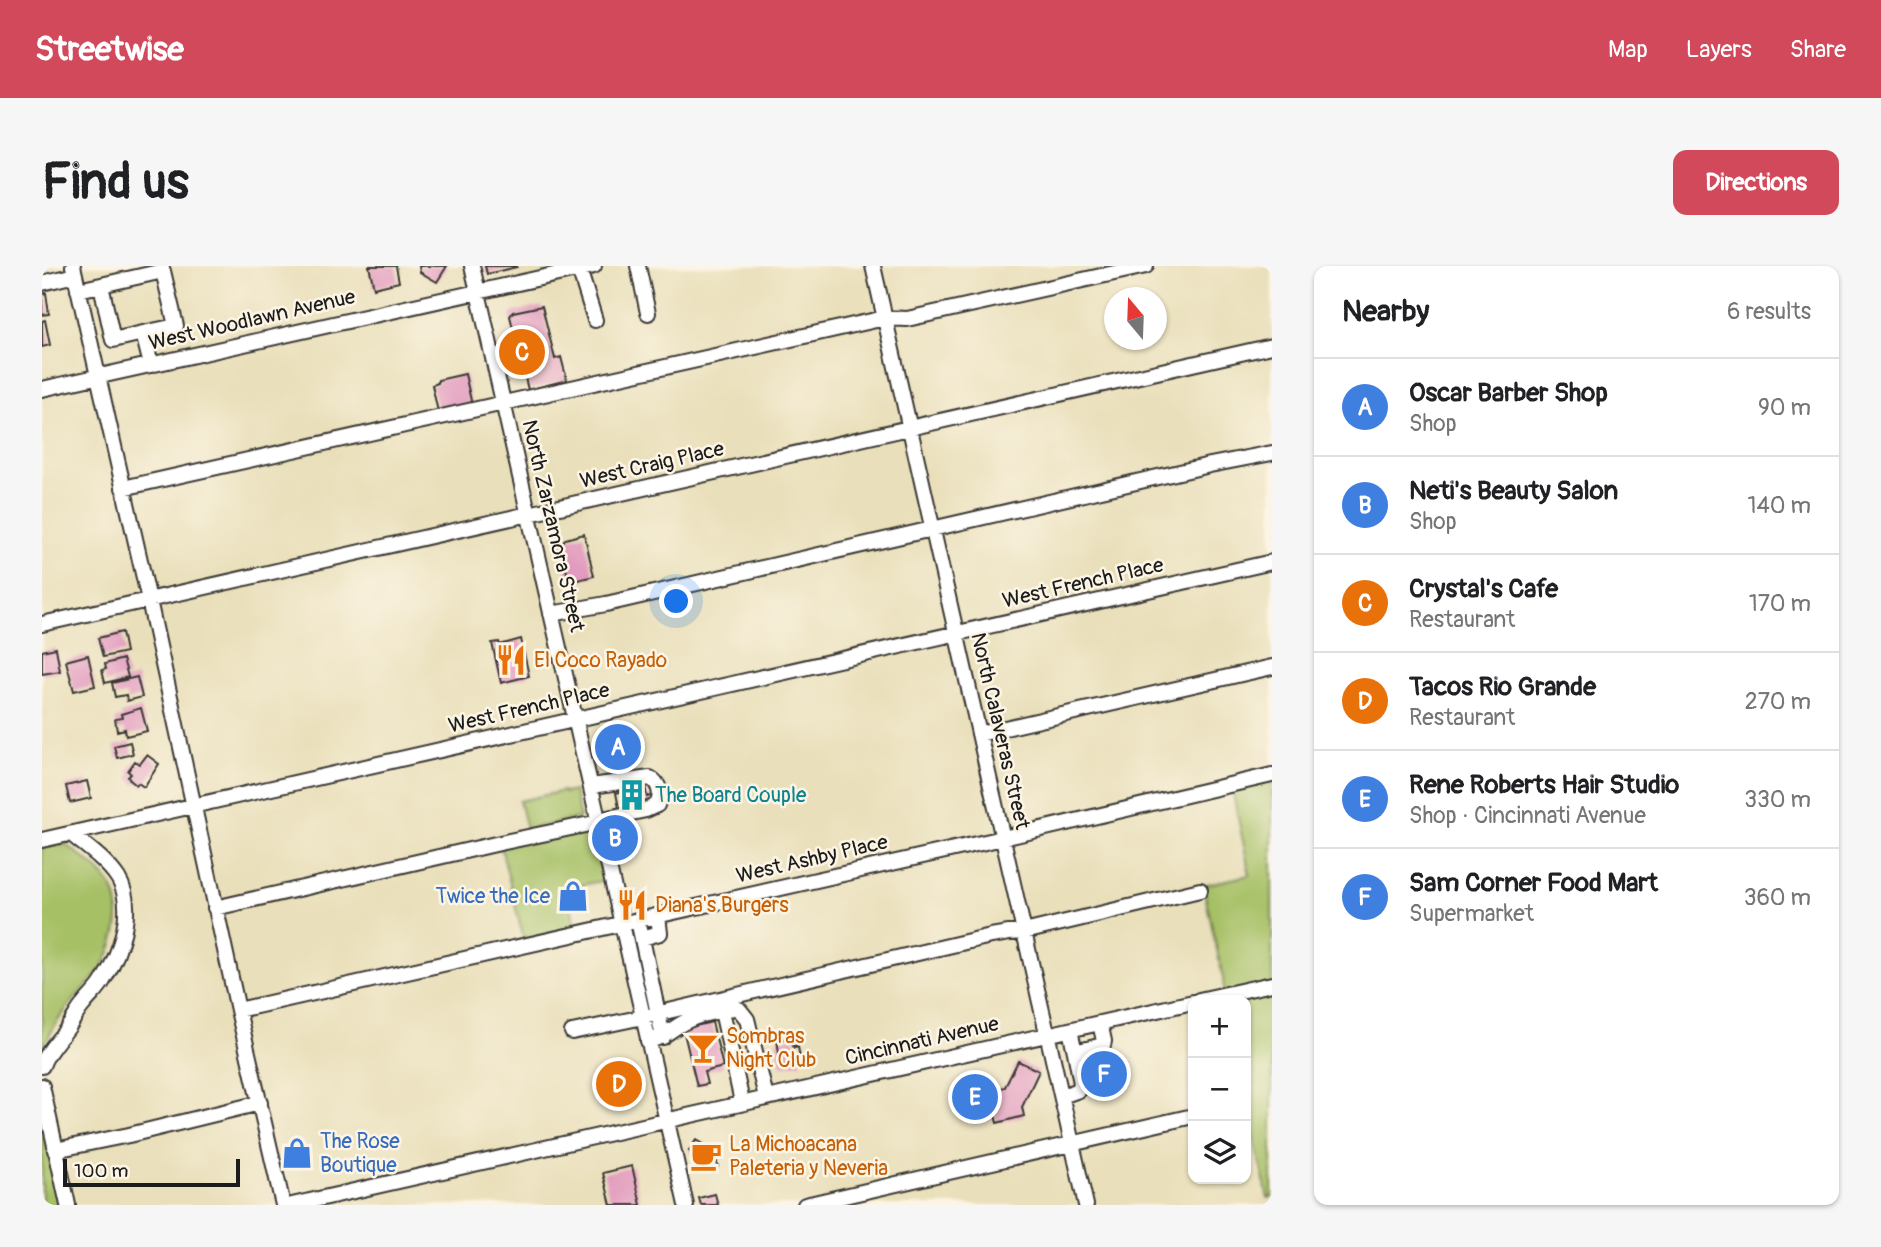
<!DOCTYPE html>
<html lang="en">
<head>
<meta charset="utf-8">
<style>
	body { margin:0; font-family:Pangolin,sans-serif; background:#f6f6f6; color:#202124 }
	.controls { position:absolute; right:21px; bottom:21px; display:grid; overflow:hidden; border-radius:14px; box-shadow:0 2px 5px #0004 }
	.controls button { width:63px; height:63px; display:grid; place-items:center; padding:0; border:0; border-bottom:2px solid #e0e0e0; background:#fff; color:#202124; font:35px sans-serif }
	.compass { position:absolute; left:1062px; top:21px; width:63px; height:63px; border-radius:50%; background:#fff; box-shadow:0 2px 5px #0004; rotate:341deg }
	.scale { position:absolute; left:21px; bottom:18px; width:177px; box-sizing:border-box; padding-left:7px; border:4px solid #1c1c1c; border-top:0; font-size:19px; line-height:24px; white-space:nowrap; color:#1c1c1c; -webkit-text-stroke:5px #fcf5e5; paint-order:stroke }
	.you { position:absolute; left:635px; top:336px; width:24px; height:24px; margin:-18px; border:5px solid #fff; border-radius:50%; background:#1a73e8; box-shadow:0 0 0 10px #1a73e833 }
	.badge { display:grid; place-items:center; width:46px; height:46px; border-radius:50%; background:#d1495b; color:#fff; font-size:23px; font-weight:700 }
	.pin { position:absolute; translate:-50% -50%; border:4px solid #fff; box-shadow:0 2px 7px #0006 }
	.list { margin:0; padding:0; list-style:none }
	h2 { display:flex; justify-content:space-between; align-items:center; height:91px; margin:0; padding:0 28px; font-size:30px }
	h2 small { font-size:23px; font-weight:400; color:#757577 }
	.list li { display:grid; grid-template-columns:46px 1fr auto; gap:21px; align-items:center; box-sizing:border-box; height:98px; padding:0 28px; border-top:2px solid #e0e0e0 }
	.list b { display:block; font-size:26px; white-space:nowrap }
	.list p { margin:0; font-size:23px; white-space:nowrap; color:#757577 }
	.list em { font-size:23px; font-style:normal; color:#757577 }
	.icon { flex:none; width:38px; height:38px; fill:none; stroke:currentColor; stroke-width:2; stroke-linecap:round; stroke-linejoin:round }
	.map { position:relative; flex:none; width:1230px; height:939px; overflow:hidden; border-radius:14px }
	header { display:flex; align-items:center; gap:42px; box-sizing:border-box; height:98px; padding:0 35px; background:#d1495b; color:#fff }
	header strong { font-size:33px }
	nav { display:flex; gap:38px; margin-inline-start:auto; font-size:24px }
	.intro { display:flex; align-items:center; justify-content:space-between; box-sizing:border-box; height:168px; padding:0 42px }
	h1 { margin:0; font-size:49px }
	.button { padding:18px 32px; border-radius:14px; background:#d1495b; color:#fff; font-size:24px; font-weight:700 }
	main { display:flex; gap:42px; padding:0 42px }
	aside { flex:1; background:#fff; border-radius:14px; box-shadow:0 2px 5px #0004 }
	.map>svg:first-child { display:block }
</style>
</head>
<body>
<header>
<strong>Streetwise</strong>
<nav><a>Map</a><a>Layers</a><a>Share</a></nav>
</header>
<div class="intro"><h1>Find us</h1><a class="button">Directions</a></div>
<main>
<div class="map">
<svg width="1230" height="939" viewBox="0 0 1230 939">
	<rect width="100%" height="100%" fill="#fcf5e5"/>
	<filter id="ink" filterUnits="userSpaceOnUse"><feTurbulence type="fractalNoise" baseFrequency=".0143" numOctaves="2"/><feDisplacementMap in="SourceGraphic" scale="14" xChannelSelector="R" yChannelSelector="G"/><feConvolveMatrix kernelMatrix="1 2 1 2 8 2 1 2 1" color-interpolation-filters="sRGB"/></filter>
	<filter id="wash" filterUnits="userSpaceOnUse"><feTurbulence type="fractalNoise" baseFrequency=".00686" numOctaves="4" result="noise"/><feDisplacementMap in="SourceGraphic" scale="28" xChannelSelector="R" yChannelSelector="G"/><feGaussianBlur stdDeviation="1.57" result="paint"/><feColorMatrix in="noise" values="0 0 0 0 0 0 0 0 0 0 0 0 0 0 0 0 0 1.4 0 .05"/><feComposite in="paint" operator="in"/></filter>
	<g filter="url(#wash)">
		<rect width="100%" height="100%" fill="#e9dfba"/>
		<!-- green -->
		<path fill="#a6c065" stroke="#616e40" stroke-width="2" d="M 1230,509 L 1230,931 L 1226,932 L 1204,837 L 1204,734 L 1183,734 L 1181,712 L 1161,619 L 1208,609 L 1189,518 Z
			M 521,525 L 522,527 L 532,525 L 538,552 L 484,563 L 477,535 Z
			M 557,556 L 569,613 L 525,622 L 535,668 L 483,679 L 458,577 Z
			M 22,577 C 39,590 59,603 70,621 C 84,647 72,686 55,708 C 45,721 32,731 23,745 C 14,756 7,770 0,782 L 0,582 Z
			M 0,860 L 18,939 L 0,939 Z"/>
		<g id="blocks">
			<!-- building -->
			<path fill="#e29abe" d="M 327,0 L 354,0 L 357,16 L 332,22 Z
				M 377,0 L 405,0 L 395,16 L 378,6 Z
				M 443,0 L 475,0 L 475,1 L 445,8 Z
				M 4,27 L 7,48 L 0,49 L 0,28 Z
				M 500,40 L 513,93 L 519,91 L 525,114 L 486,124 L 468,50 L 471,46 Z
				M 3,54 L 8,79 L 0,81 L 0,55 Z
				M 423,108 L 430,139 L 396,146 L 390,119 L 396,117 L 396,114 Z
				M 542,268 L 552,310 L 527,316 L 519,279 L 523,273 Z
				M 80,366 L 84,386 L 61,391 L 56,372 Z
				M 479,373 L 487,410 L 459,417 L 450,377 L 457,376 L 458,379 Z
				M 14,382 L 18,405 L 0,408 L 0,385 Z
				M 46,389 L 53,420 L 32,425 L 24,395 Z
				M 81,393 L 86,411 L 63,417 L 60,404 L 64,403 L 63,398 Z
				M 95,411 L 100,431 L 85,435 L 84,429 L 73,431 L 70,417 Z
				M 99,442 L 105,465 L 84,470 L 83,463 L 75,465 L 73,453 L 80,452 L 79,448 Z
				M 576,467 L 577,472 L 583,470 L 587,487 L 586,487 L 587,491 L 570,495 L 569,491 L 568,491 L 564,475 L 567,474 L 566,470 Z
				M 88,476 L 91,488 L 75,492 L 72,480 Z
				M 105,489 L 117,498 L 102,521 L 96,517 L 94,519 L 88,514 L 86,511 L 89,508 L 86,505 L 93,495 L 98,498 Z
				M 45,515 L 49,532 L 28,537 L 24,520 Z
				M 596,519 L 603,520 L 605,531 L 609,530 L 611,536 L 577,542 L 574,527 L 589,523 L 589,521 L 596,521 Z
				M 531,622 L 535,638 L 530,639 L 526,623 Z
				M 670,756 L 681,801 L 662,806 L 665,818 L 655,820 L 641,763 Z
				M 749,771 L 752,771 L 755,780 L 751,780 L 752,782 L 756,781 L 759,797 L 739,800 L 735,774 Z
				M 976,795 L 997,805 L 980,841 L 982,850 L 955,857 L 947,825 L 963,821 Z
				M 1073,798 L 1076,813 L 1078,812 L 1079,817 L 1062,821 L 1061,816 L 1050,818 L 1047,804 Z
				M 942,811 L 951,845 L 923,852 L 915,817 Z
				M 654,874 L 672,885 L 676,901 L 668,904 L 665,895 L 647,885 Z
				M 590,900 L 599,939 L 569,939 L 561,907 Z
				M 673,928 L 676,939 L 659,939 L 657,932 Z"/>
		</g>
	</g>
	<g filter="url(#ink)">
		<use href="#blocks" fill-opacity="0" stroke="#3b3934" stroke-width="2"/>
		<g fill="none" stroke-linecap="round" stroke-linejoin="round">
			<defs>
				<path id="minor" d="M 31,0 L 107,334 L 196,744 L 241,939
					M 430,0 L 644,939
					M 596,0 L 606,47
					M 831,0 L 1044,939
					M 537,3 L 553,54
					M 0,17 L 33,9
					M 59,19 L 121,5 L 134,60 L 101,67
					M 36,24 L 59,19 L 71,74 L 101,67 L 109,99
					M 0,123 L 552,0
					M 81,222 L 843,52 L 865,53 L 1104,0
					M 509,348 L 564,338 L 1168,199 L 1230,187
					M 0,358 L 1230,80
					M 937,468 L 1230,401
					M 549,520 L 608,512 C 618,517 620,529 615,539 L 604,544 L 556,554
					M 0,574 L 1230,296
					M 173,642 L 458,577 L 557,556
					M 596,654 L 621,771
					M 600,672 L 618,667 L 616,650
					M 1157,734 L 1230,718
					M 196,744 L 961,572 L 1230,509
					M 680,745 L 700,836
					M 1028,764 L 1033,786 L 1061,779 L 1062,775 L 1058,757
					M 530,766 L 601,751 L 949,670 L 967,667 L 982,666 L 1158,624
					M 606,775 C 627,770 630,761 647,754 C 661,747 678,745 692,742 L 697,743 L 705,753 L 724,831
					M 0,800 C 5,784 18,773 27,760 C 32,753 36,744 42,738 C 49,729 57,723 62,713 C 79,686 94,641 76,612 C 64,594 45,581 29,568
					M 0,820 L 26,939
					M 1020,830 L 1037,824 L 1039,817 L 1033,786
					M 13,884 L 87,869 L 218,837
					M 250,939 L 1151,736
					M 763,939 L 1151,850"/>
			</defs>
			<!-- minor casing -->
			<use href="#minor" stroke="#3b3934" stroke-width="18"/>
			<!-- minor -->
			<use href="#minor" stroke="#fff" stroke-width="14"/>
		</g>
	</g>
	<!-- icons -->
	<defs>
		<symbol id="restaurant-bare" viewBox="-9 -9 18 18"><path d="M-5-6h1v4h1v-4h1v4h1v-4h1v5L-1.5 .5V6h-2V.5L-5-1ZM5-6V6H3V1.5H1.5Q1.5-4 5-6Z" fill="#e8710a" stroke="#fcf5e5" stroke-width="2.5" paint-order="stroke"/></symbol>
		<symbol id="building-bare" viewBox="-9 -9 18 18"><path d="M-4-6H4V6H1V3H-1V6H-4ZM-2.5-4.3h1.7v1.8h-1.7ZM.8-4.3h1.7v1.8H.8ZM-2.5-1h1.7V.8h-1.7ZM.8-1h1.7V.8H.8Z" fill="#0f9aa8" stroke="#fcf5e5" stroke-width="2.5" paint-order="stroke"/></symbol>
		<symbol id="shop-bare" viewBox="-9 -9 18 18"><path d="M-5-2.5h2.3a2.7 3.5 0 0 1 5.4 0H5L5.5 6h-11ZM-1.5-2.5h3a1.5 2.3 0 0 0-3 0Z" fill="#3f7fe0" stroke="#fcf5e5" stroke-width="2.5" paint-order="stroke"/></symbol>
		<symbol id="bar-bare" viewBox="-9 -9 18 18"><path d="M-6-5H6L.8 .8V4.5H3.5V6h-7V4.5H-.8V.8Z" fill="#e8710a" stroke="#fcf5e5" stroke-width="2.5" paint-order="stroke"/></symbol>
		<symbol id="cafe-bare" viewBox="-9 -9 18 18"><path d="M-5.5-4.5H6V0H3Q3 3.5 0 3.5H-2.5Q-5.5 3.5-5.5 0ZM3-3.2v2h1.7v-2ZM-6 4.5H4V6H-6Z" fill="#e8710a" stroke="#fcf5e5" stroke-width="2.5" paint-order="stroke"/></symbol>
	</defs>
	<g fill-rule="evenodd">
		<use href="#restaurant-bare" x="447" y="372" width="44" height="44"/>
		<use href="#building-bare" x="568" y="507" width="44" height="44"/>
		<use href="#shop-bare" x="509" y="608" width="44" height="44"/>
		<use href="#restaurant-bare" x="568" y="617" width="44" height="44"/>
		<use href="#bar-bare" x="639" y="760" width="44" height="44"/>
		<use href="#shop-bare" x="233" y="865" width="44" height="44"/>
		<use href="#cafe-bare" x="642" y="868" width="44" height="44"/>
	</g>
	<g text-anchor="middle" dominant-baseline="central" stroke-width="5" stroke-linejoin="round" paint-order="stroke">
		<!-- street labels -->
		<g font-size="21" fill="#1c1c1c" stroke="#fcf5e5">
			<text transform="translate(210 54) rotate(-13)">West Woodlawn Avenue</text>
			<text transform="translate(610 199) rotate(-13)">West Craig Place</text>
			<text transform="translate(511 260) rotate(77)">North Zarzamora Street</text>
			<text transform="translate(1041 317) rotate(-13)">West French Place</text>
			<text transform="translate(487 442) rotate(-13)">West French Place</text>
			<text transform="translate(958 465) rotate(77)">North Calaveras Street</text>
			<text transform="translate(770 593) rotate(-13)">West Ashby Place</text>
			<text transform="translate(880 775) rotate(-13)">Cincinnati Avenue</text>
		</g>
		<!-- food labels -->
		<g font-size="21" fill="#c56008" stroke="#fcf5e5" text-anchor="start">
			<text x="492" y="394">El Coco Rayado</text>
			<text x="613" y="639">Diana's Burgers</text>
			<text x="684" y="770">Sombras<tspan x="684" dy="24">Night Club</tspan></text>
			<text x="687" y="878">La Michoacana<tspan x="687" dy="24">Paleteria y Neveria</tspan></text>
		</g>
		<!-- culture labels -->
		<g font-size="21" fill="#0d838f" stroke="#fcf5e5" text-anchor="start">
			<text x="613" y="529">The Board Couple</text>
		</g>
		<!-- shop labels -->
		<g font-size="21" fill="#366cbe" stroke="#fcf5e5" text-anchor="end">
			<text x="508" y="630">Twice the Ice</text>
			<text x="278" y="875" text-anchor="start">The Rose<tspan x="278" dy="24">Boutique</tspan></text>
		</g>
	</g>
</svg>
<div class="controls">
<button>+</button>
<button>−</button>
<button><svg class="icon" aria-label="layers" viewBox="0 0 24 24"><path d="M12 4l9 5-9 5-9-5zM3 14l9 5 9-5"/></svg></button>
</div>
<svg class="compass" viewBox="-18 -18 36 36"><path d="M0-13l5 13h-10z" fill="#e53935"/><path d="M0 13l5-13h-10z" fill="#757577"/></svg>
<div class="scale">100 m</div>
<div class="you"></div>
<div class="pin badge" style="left:576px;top:481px;background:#3f7fe0">A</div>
<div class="pin badge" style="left:573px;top:572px;background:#3f7fe0">B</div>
<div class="pin badge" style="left:480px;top:86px;background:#e8710a">C</div>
<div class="pin badge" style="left:577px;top:818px;background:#e8710a">D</div>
<div class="pin badge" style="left:933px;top:831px;background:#3f7fe0">E</div>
<div class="pin badge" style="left:1062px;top:808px;background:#3f7fe0">F</div>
</div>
<aside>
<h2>Nearby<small>6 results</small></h2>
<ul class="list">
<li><span class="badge" style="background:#3f7fe0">A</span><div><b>Oscar Barber Shop</b><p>Shop</p></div><em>90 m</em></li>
<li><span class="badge" style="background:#3f7fe0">B</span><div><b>Neti's Beauty Salon</b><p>Shop</p></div><em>140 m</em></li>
<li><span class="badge" style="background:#e8710a">C</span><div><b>Crystal's Cafe</b><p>Restaurant</p></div><em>170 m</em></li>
<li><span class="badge" style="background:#e8710a">D</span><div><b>Tacos Rio Grande</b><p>Restaurant</p></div><em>270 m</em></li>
<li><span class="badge" style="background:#3f7fe0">E</span><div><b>Rene Roberts Hair Studio</b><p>Shop · Cincinnati Avenue</p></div><em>330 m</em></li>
<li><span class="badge" style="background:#3f7fe0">F</span><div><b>Sam Corner Food Mart</b><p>Supermarket</p></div><em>360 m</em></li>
</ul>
</aside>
</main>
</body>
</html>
